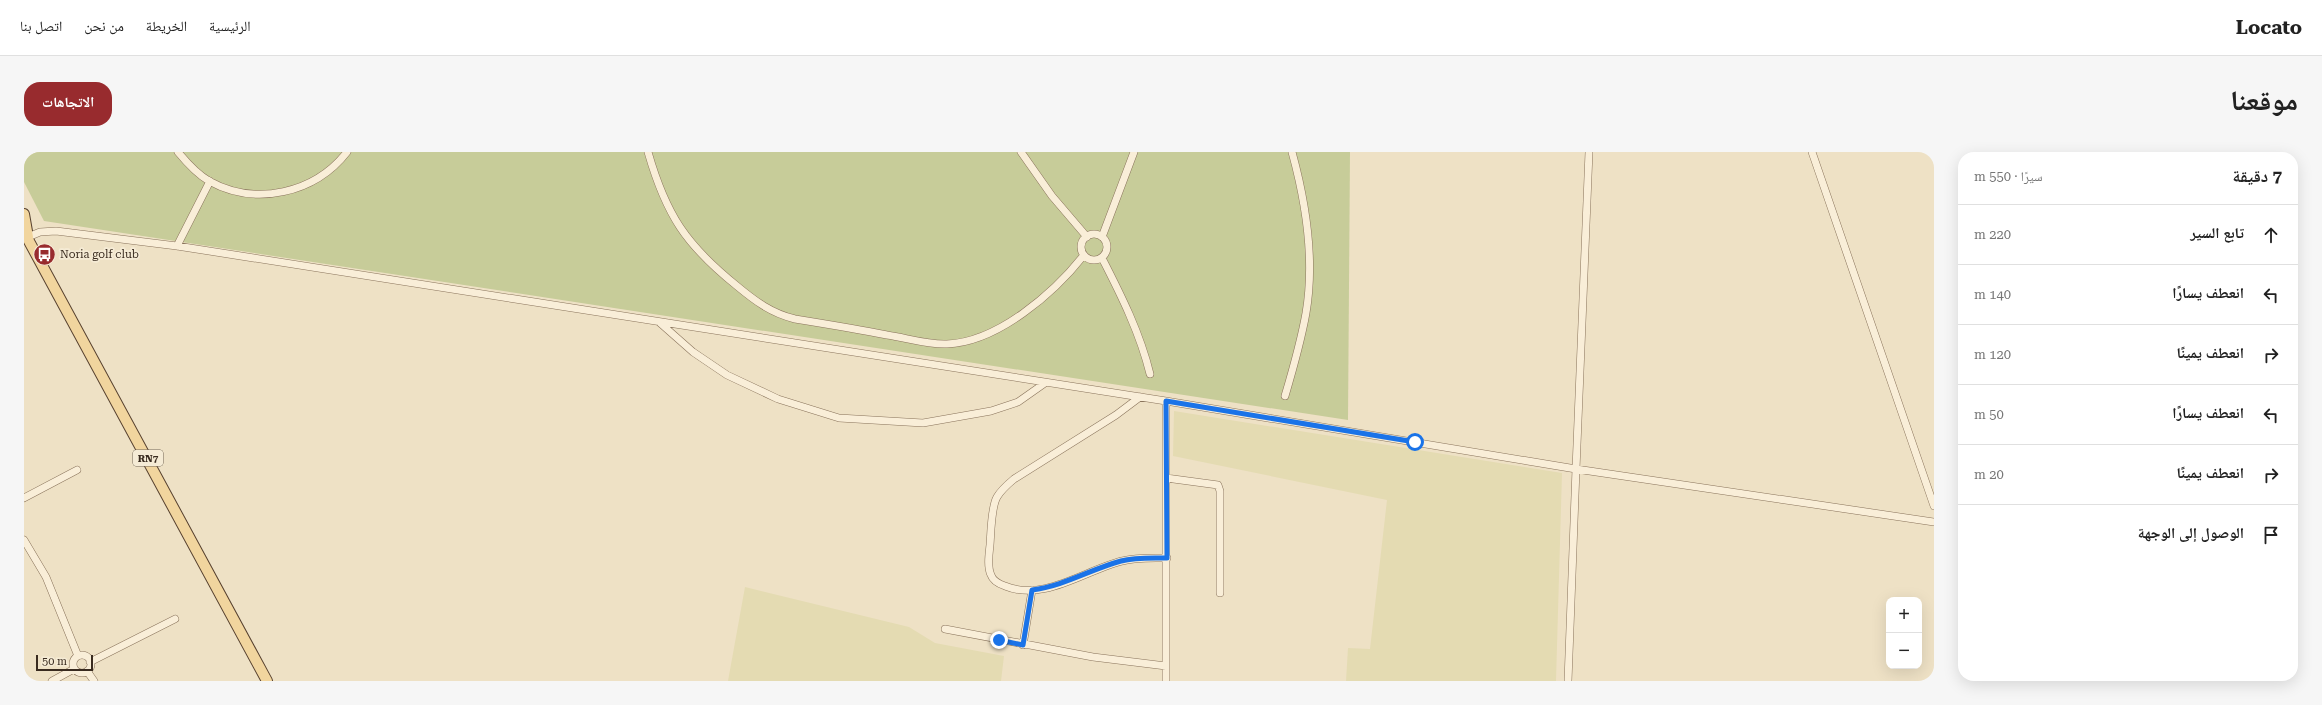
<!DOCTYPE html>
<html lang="ar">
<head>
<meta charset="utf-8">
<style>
	body { margin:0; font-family:"Roboto Serif","Noto Naskh Arabic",serif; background:#f6f6f6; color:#222; direction:rtl }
	.controls { position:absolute; right:12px; bottom:12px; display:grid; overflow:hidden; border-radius:8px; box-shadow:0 4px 16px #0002 }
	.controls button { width:36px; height:36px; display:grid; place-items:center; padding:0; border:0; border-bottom:1px solid #e0e0e0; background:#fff; color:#222; font:20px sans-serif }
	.scale { position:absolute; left:12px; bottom:10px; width:57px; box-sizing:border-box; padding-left:4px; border:2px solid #392b1f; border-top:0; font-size:11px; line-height:14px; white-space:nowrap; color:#392b1f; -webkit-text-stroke:3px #f5ebd5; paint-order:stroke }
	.stop { position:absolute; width:12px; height:12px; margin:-9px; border:3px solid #1a73e8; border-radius:50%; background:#fff }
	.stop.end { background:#1a73e8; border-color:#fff; box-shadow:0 1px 4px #0008 }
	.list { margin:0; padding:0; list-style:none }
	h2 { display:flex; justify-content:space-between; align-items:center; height:52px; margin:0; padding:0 16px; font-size:17px }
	h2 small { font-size:13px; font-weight:400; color:#767676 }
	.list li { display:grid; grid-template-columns:26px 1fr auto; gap:12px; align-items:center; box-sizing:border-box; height:60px; padding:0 16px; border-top:1px solid #e0e0e0 }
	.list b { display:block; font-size:15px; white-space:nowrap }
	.list em { font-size:13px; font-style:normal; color:#767676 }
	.icon { flex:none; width:22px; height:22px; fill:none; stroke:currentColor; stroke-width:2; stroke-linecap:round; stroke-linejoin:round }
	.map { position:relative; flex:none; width:1910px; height:529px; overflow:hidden; direction:ltr; border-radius:16px }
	header { display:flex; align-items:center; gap:24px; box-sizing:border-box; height:56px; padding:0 20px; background:#fff; border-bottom:1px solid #e0e0e0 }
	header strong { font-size:19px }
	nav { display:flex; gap:22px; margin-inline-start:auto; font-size:14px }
	.intro { display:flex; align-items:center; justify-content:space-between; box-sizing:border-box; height:96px; padding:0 24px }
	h1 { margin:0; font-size:28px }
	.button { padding:10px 18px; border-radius:16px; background:#982b2e; color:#fff; font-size:14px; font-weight:700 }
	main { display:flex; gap:24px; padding:0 24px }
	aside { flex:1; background:#fff; border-radius:16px; box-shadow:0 4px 16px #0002 }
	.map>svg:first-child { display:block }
</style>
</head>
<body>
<header>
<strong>Locato</strong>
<nav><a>الرئيسية</a><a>الخريطة</a><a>من نحن</a><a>اتصل بنا</a></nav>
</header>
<div class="intro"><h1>موقعنا</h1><a class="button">الاتجاهات</a></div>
<main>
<aside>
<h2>7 دقيقة<small>سيرًا · 550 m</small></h2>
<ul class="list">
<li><svg class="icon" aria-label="ahead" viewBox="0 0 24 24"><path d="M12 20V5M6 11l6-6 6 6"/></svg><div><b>تابع السير</b></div><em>220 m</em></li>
<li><svg class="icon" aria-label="left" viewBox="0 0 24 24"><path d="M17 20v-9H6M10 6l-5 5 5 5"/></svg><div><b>انعطف يسارًا</b></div><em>140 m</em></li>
<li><svg class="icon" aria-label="right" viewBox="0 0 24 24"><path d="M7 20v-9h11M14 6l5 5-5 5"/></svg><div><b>انعطف يمينًا</b></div><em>120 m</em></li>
<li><svg class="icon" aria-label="left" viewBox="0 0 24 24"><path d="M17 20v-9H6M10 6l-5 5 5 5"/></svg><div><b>انعطف يسارًا</b></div><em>50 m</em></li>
<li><svg class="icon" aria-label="right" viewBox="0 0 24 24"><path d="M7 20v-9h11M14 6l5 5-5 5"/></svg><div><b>انعطف يمينًا</b></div><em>20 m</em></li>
<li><svg class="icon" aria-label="arrive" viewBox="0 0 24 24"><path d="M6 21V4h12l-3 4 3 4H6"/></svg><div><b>الوصول إلى الوجهة</b></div></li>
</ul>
</aside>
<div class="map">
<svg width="1910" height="529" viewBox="0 0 1910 529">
	<rect width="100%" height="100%" fill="#eee1c5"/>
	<!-- farmland -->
	<path fill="#e4dbb2" d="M 1150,259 L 1538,321 L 1532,529 L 1322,529 L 1324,496 L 1346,497 L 1363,348 L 1149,304 Z
		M 721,435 L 885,475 L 911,491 L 980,504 L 977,529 L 704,529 Z"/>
	<!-- green -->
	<path fill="#c7cc99" d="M 0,0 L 1326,0 L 1324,268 L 20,69 L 0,30 Z"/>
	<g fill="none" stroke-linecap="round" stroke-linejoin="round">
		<defs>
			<path id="street" d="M 154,0 C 163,11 173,22 185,29 C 232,55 291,41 323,0
				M 624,0 C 642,63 662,93 713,134 C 731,149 747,161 771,167 C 802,172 833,177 863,183 C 883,186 904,193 923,192 C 974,190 1030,141 1060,103
				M 997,0 L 1028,44 L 1063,85
				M 1565,0 L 1552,317 L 1910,370
				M 1788,0 L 1910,354
				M1057 95a13 13 0 1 1 26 0a13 13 0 1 1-26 0Z
				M 4,85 L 16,80 L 32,79 L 153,94 L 1142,249 L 1552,317 L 1544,529
				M 1078,85 L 1110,0
				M 153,94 L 186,29
				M 1078,106 C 1097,143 1116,181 1126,222
				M 635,170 L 669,200 L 703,223 L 754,247 L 815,266 L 899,271 L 967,259 L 994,250 L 1021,231
				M 1261,244 C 1269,217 1277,189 1282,161 C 1291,108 1282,51 1268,0
				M 1116,245 L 1092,263 L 990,327 C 984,332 977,338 973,345 C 967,355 967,381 966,393 C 965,402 963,415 967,423 C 969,429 975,432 981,434 C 1020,450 1061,418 1098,409 C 1113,405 1128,406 1143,406
				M 1142,249 L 1142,529
				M 1142,326 L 1194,333 L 1196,339 L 1196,441
				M 0,346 L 53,318
				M 0,388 L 22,425 L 54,504
				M 921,477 L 1069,505 L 1142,514
				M 999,493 L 1008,438
				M49 512a9 9 0 1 1 18 0a9 9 0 1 1-18 0Z
				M 66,510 L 151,467
				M 63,519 L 70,529
				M 28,529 L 50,517"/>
			<path id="primary" d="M 0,62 L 4,85
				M 0,80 L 243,529"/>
		</defs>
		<!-- street casing -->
		<use href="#street" stroke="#89735b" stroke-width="8"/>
		<!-- primary casing -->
		<use href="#primary" stroke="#57412f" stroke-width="12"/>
		<!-- street -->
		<use href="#street" stroke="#f9eed8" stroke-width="7"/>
		<!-- primary -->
		<use href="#primary" stroke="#f1d59e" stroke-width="10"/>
	</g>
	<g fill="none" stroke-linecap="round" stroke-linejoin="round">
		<!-- route -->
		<path stroke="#1a73e8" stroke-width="5" d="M 975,488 L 999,493 L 1008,438 C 1040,434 1067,417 1097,409 C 1112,405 1128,406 1143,406 L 1142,249 L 1391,290"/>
	</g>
	<!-- icons -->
	<defs>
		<symbol id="bus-disc" viewBox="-11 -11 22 22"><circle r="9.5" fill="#982b2e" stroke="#f5ebd5"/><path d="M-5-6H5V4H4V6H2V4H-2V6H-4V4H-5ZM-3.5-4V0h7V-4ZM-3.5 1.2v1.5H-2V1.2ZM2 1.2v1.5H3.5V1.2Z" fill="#fff"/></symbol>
	</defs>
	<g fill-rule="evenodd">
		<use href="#bus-disc" x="8" y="90" width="25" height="25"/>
	</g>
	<g text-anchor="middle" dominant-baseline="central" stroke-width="3.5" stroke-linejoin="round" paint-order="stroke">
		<!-- shield labels -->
		<rect fill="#f5ebd5" stroke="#716556" stroke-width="1" x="109" y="298" width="30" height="16" rx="3"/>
		<g font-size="10" font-weight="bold" fill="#392b1f">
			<text x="124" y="306">RN7</text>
		</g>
		<!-- poi labels -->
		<g font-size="11" fill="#392b1f" stroke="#f5ebd5" text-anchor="start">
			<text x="36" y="102">Noria golf club</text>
		</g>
	</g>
</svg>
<div class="controls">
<button>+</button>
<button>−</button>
</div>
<div class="scale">50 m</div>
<div class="stop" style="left:1391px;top:290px"></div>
<div class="stop end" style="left:975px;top:488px"></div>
</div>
</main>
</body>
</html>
